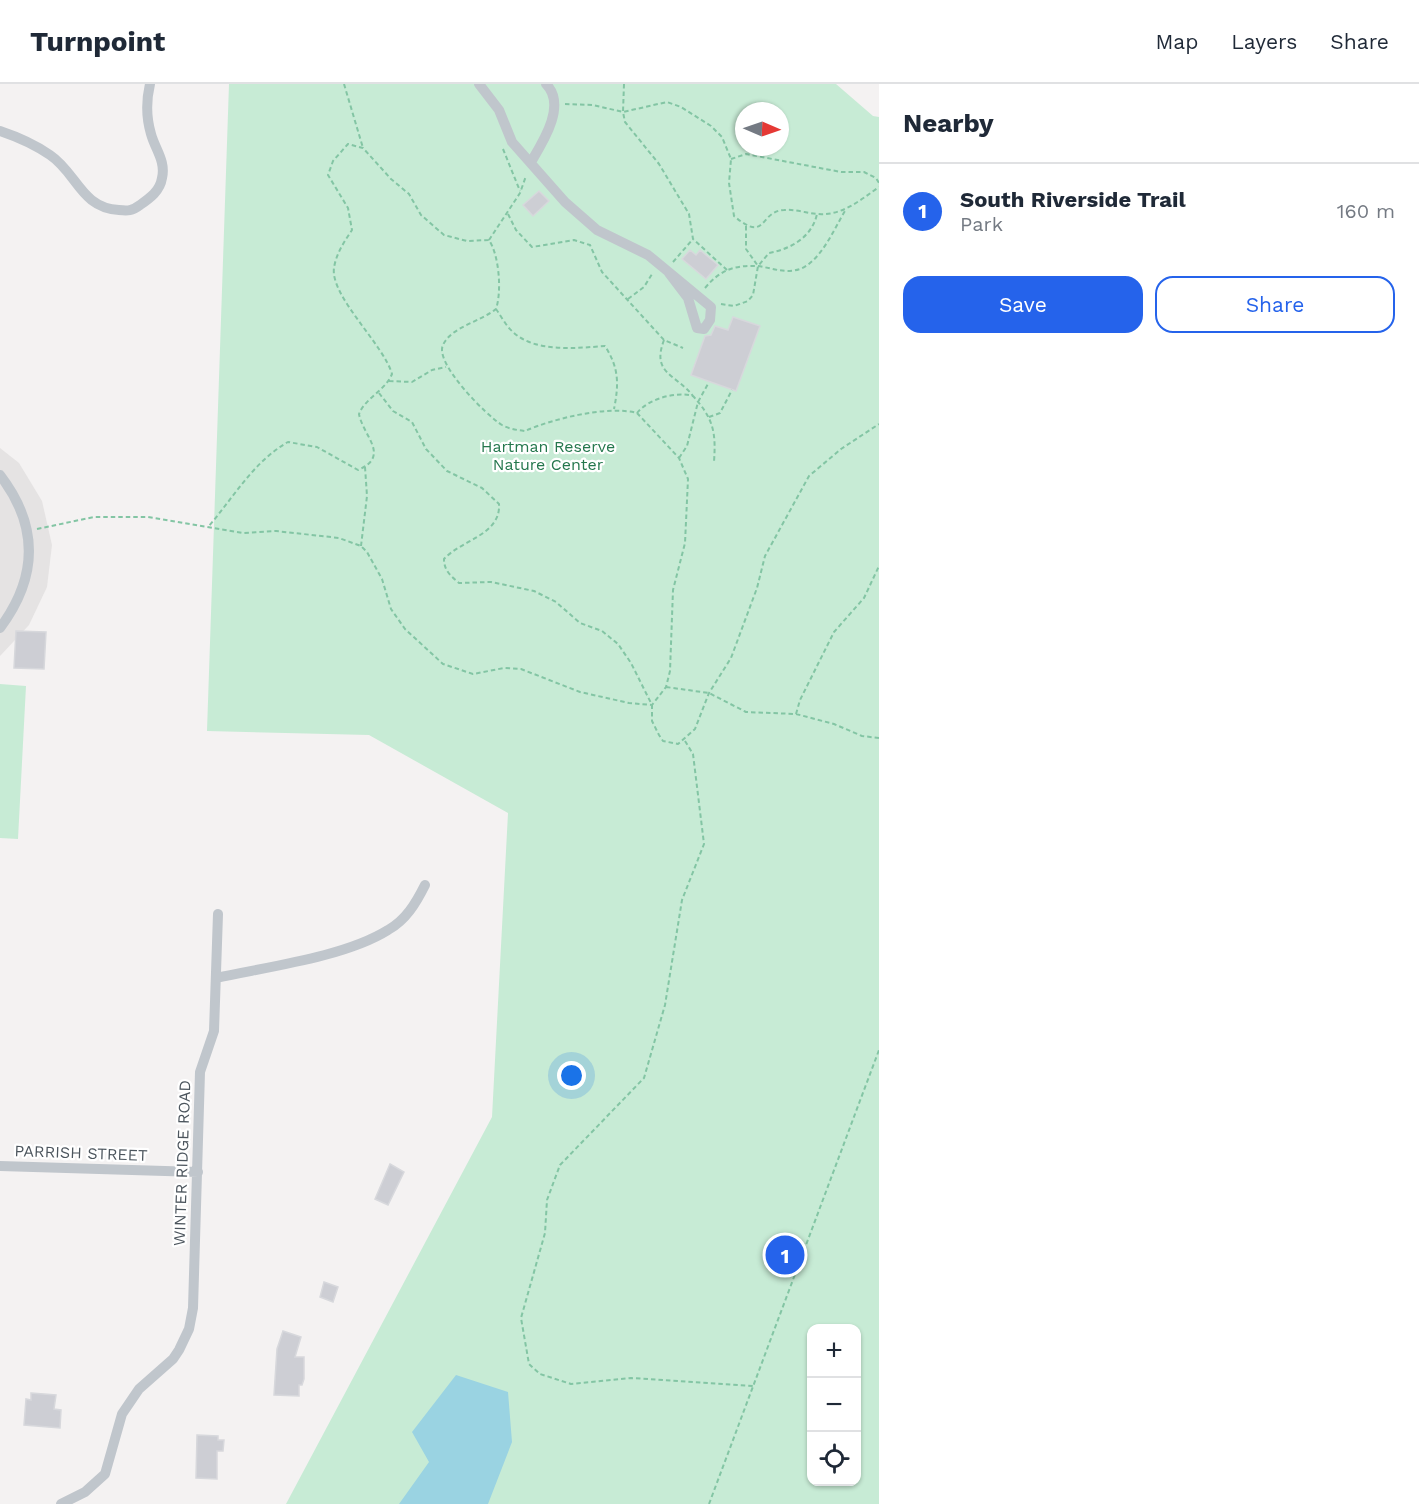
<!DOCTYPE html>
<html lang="en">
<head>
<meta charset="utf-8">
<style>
	body { margin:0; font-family:"Work Sans",sans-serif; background:#f6f6f7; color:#1f2937 }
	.controls { position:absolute; right:18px; bottom:18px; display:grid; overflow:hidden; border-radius:12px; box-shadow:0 2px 4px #0004 }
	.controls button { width:54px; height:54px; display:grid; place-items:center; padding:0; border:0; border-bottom:2px solid #e0e1e3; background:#fff; color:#1f2937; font:30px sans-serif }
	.compass { position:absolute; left:735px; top:18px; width:54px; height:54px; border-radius:50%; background:#fff; box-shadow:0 2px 4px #0004; rotate:92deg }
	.you { position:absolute; left:572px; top:992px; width:21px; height:21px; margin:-15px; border:4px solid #fff; border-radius:50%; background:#1a73e8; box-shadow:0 0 0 9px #1a73e833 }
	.badge { display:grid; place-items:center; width:39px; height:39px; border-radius:50%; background:#2563eb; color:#fff; font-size:20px; font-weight:700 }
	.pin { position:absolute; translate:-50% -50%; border:3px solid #fff; box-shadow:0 2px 6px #0006 }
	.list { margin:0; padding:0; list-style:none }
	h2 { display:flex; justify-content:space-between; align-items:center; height:78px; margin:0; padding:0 24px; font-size:26px }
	h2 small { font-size:20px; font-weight:400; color:#747a83 }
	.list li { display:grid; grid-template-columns:39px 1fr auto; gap:18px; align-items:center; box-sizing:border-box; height:96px; padding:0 24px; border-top:2px solid #e0e1e3 }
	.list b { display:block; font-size:22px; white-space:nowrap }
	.list p { margin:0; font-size:20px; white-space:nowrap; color:#747a83 }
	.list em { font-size:20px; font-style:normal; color:#747a83 }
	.actions { display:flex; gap:12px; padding:18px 24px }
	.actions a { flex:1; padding:14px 0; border:2px solid #2563eb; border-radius:18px; text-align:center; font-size:21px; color:#2563eb }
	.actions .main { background:#2563eb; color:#fff }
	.icon { flex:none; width:33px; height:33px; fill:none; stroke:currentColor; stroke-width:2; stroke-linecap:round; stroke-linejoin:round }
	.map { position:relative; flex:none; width:879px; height:1420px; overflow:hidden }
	header { display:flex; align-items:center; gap:36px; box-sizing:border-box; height:84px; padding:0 30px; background:#fff; border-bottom:2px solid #e0e1e3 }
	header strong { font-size:28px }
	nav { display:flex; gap:33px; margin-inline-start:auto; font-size:21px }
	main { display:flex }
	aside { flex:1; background:#fff }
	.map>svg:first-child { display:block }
</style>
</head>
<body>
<header>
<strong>Turnpoint</strong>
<nav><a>Map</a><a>Layers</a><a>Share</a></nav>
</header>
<main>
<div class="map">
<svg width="879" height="1420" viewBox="0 0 879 1420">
	<rect width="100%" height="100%" fill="#f4f2f2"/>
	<!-- education -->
	<path fill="#e5e3e3" d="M 0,364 L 19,379 L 42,417 L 52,461 L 47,503 L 29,541 L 0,572 Z"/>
	<!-- green -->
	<path fill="#c7ebd5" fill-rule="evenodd" d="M 229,0 L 836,0 L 873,32 L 879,33 L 879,1420 L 286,1420 L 492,1033 L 508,729 L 369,651 L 207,647 ZM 744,27 L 780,27 L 780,63 L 744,63 ZM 812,1244 L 856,1244 L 856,1398 L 812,1398 Z
		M 0,600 L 26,602 L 18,755 L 0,754 Z"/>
	<!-- water -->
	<path fill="#9ad3e2" d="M 456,1291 L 508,1308 L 512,1358 L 488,1420 L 399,1420 L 429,1378 L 412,1348 Z"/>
	<!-- building -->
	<path fill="#cdced4" stroke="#d7d8dc" stroke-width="1.5" d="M 539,107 L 549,117 L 533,132 L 523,121 Z
		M 690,166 L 696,171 L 700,166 L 718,181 L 706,195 L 682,175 Z
		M 733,233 L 760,242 L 736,307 L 691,291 L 705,252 L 711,251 L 715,242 L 728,246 Z
		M 16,547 L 46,548 L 44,585 L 14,584 Z
		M 390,1080 L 404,1088 L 388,1121 L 375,1115 Z
		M 324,1198 L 338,1203 L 333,1218 L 320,1213 Z
		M 283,1247 L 301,1253 L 295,1273 L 304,1273 L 304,1295 L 302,1301 L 299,1301 L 299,1312 L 274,1311 L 277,1265 Z
		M 31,1309 L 56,1311 L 54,1325 L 61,1326 L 60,1344 L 24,1341 L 26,1315 L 31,1316 Z
		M 197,1351 L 218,1352 L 218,1356 L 224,1356 L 223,1367 L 217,1367 L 217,1395 L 196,1394 Z"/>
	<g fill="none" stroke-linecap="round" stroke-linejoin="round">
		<!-- path -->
		<path stroke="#83c5a4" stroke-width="2" stroke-dasharray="4.5 3" stroke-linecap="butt" d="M 344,0 L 363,64
			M 624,0 L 623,28 L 625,38 L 659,80 L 689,130 L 693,155 L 727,186
			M 565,20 L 593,21 L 623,28 L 667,18 L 681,23 L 711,42 L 722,53 L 731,75 L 729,99 L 734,132 C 767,160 759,127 784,126 C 795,125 806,129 817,130 C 842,132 859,117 879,103
			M 503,65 L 520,107
			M 731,75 L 746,70 L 841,88 L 864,88 L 876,94 L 879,99
			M 508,130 L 516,146 L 532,163 L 574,156 L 590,161 L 602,188 L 664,256 L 683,264
			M 746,142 L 746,165 L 758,182
			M 489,156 L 520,109 L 526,92
			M 673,178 L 693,155
			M 705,204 C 720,186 734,181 758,182 C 772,184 785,190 800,185 C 821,177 834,145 845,127
			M 628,215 L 644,203 L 652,190
			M 721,220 L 734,222 L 748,217 L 753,211 L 758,182 L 769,169 C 791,165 812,153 817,130
			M 496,225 C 501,232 506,242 513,248 C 535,269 577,264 605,262 C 619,284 619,300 614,325
			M 664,256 C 651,290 676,290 693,312
			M 389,297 L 412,298 L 432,286 L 446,283
			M 379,309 L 393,327 L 412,338 L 426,365 L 447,387 L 482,404 L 499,420 C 501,451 461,456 444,475 C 444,487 451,492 459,499 L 491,498 L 534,507 L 556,518 L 580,539 L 602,547 L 618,560 L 631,579 L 652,621 L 652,637 L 659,651 L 663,657 L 678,660 L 695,645 L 709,609 L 731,574 L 757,504 L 765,472 L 809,392 L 841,365 L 879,340
			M 637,329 C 648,315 676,307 693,312 C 714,335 716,349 714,378
			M 709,333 L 720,329 L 732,306
			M 679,374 L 687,362 L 698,318 L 709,298
			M 37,445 L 94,433 L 148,433 L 243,449 L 276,447 L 339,454 L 361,462 L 367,468 L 382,495 L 391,525 L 405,545 L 443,580 L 473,590 L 504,584 L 521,585 L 580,608 L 629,619 L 652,621 L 666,603 L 670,587 L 673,506 L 685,459 L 688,395 L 679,374 L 637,329 C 608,321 552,335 525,347 C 517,346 509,345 502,341 C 487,332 434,279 443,261 C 451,243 480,238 496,225 C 502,207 499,171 489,156 L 467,157 L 444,151 L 421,131 L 409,110 L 391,95 L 363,64 L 348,60 L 333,77 L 328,91 L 348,124 L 352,146 C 344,158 336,170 334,184 C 330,212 384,261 392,290 C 385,307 365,314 359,330 C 363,352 391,372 358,386 L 317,363 L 288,358 C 253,378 234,413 208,443
			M 361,462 L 367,412 L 365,383
			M 666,603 L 709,609 L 746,628 L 796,630 L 834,640 L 862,652 L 879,654
			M 796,630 L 800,616 L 834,548 L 864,514 L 879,482
			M 685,657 L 693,670 L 704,760 L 682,816 L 665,921 L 644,994 L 560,1081 L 547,1116 L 545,1149 L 521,1234 L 529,1280 L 540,1290 L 571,1300 L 631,1294 L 753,1302
			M 709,1420 L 879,966"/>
		<!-- minor -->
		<path stroke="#c0c6cc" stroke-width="10" d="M 479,0 L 499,26 L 512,58 L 565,118 L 597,146 L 648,171 L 711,223 L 710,236 L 704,245 L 697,244 L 688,214 L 669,189
			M 0,47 C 18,53 34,60 50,71 C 77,89 81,124 119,126 C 128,127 132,127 140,121 C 150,114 160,107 162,94 C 166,77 155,65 151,50 C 146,33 146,17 150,0
			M 531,78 C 543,58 567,21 546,0
			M 0,391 C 39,442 38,493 0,544
			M 216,894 C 266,883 345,873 388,846 C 406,836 416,819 425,801
			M 0,1082 L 198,1088
			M 61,1420 L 85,1408 L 105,1390 L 122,1330 L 139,1305 L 173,1275 L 179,1266 L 189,1245 L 193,1224 L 200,988 L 214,947 L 218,830"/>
	</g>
	<g text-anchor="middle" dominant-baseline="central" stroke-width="4.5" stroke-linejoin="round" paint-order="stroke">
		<!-- park labels -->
		<g font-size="16" fill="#24774d" stroke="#fff">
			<text x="548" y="362">Hartman Reserve<tspan x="548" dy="18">Nature Center</tspan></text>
		</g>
		<!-- street labels -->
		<g font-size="16" fill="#4c555d" stroke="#fff">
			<text transform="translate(81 1069) rotate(2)">PARRISH STREET</text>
			<text transform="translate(182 1079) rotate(-88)">WINTER RIDGE ROAD</text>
		</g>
	</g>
</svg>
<div class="controls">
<button>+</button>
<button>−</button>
<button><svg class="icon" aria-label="locate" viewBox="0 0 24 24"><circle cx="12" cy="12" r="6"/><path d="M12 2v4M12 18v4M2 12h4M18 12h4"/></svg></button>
</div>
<svg class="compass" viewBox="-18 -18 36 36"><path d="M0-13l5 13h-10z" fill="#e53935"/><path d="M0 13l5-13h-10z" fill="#747a83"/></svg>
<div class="you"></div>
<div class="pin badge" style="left:785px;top:1171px">1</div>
</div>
<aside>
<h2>Nearby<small></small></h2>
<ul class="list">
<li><span class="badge">1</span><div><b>South Riverside Trail</b><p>Park</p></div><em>160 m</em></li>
</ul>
<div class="actions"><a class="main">Save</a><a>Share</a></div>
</aside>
</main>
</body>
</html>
